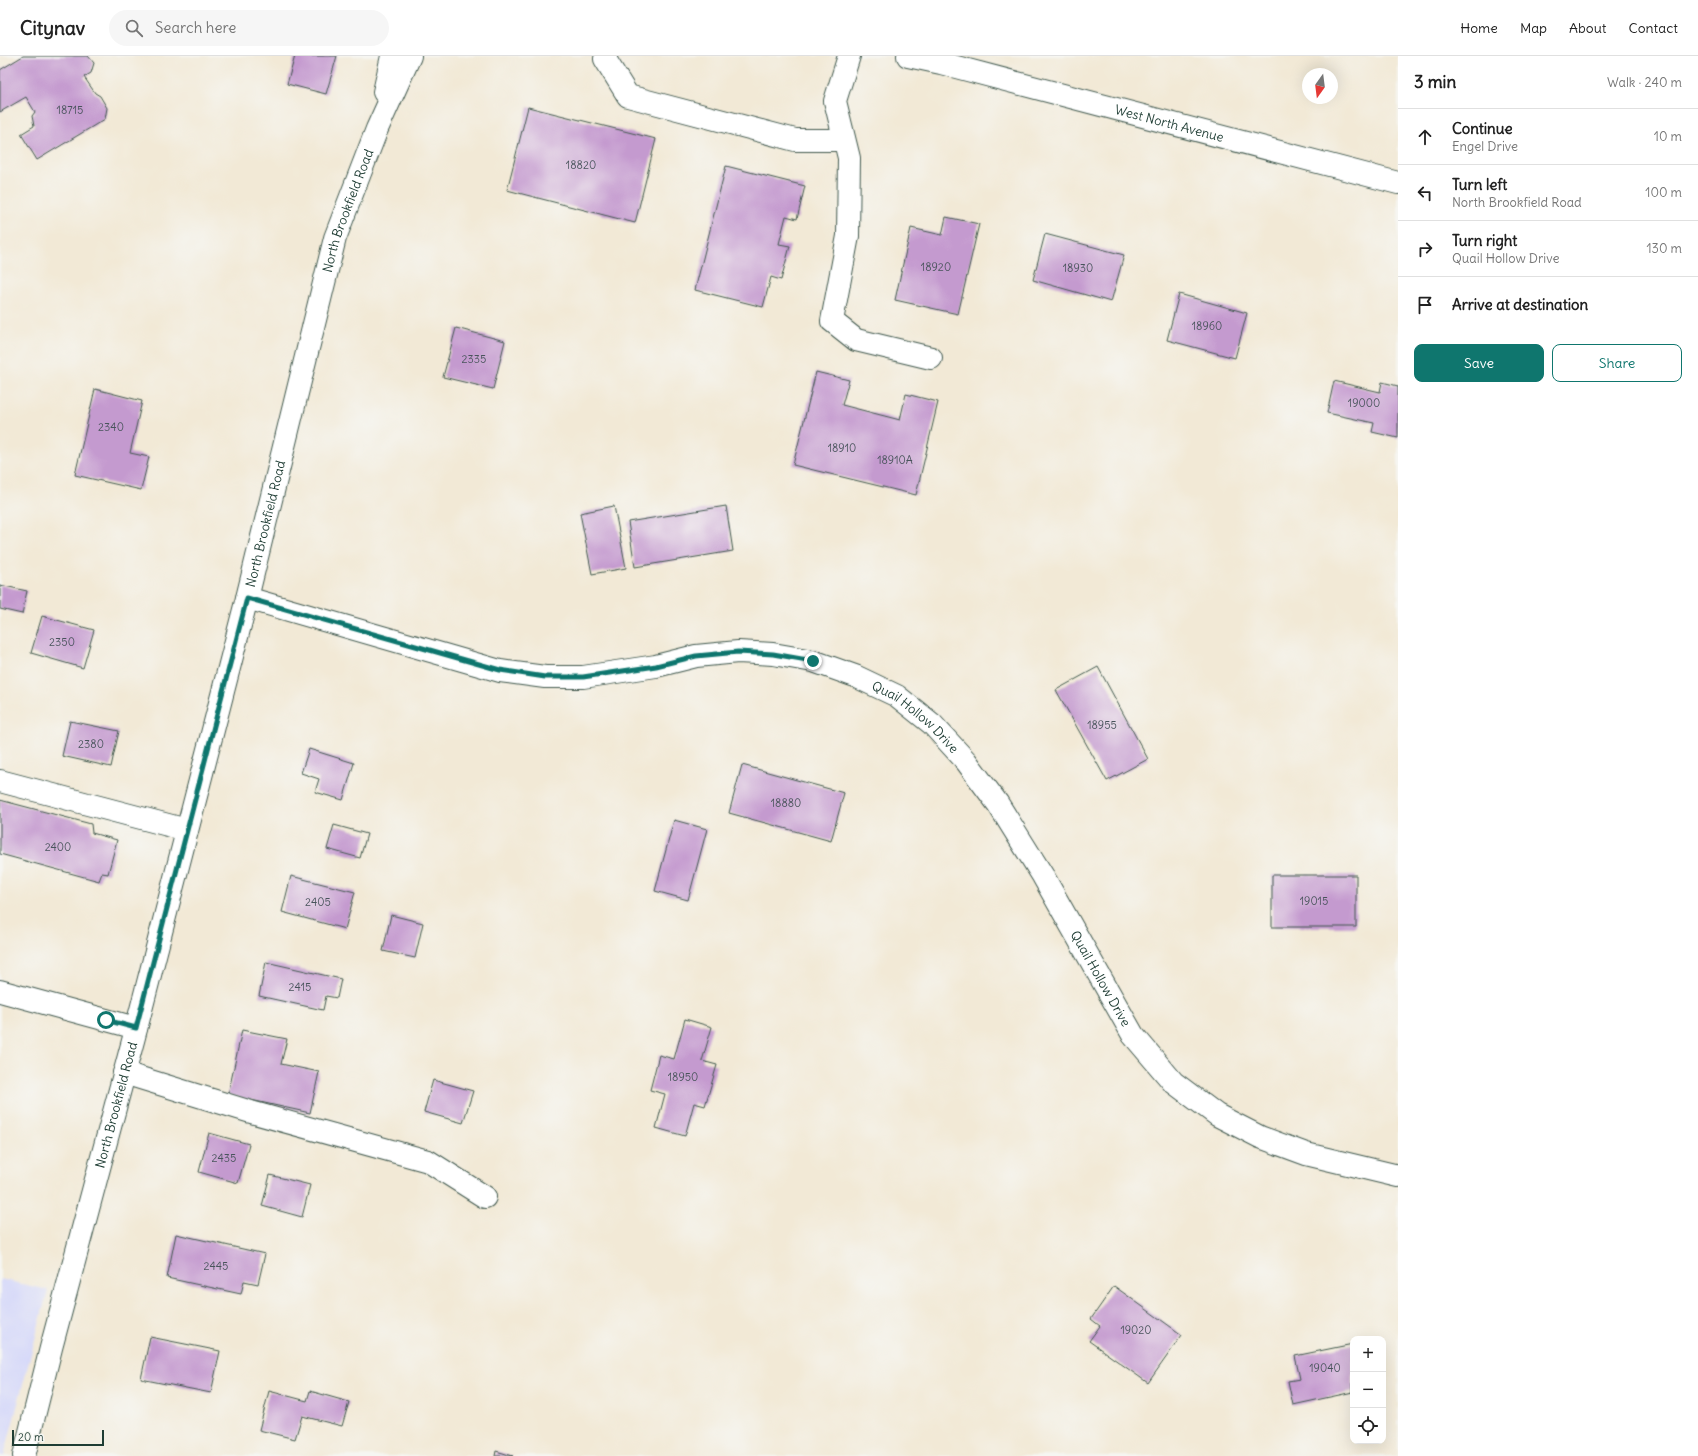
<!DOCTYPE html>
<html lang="en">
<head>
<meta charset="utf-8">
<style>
	body { margin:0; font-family:Delius,sans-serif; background:#f6f6f6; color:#222 }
	.controls { position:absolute; right:12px; bottom:12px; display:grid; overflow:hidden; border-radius:8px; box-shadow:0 4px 16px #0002 }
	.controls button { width:36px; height:36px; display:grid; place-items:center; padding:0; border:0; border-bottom:1px solid #e0e0e0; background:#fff; color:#222; font:20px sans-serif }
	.compass { position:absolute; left:1302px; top:12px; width:36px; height:36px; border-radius:50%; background:#fff; box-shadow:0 4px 16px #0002; rotate:194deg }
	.scale { position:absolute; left:12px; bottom:10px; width:92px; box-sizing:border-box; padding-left:4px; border:2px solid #1f3d34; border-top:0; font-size:11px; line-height:14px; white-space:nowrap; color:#1f3d34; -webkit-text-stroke:3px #f6f6f2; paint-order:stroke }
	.stop { position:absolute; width:12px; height:12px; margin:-9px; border:3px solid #0f766e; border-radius:50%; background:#fff }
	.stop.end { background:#0f766e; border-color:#fff; box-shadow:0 1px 4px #0008 }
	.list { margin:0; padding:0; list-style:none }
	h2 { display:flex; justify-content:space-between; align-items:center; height:52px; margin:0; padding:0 16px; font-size:17px }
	h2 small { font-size:13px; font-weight:400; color:#767676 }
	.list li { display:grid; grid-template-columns:26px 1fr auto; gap:12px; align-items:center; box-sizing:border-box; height:56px; padding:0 16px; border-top:1px solid #e0e0e0 }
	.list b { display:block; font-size:15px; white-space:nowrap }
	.list p { margin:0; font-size:13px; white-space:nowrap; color:#767676 }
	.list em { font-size:13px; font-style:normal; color:#767676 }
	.actions { display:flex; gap:8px; padding:12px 16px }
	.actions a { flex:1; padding:9px 0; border:1px solid #0f766e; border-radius:8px; text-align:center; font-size:14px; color:#0f766e }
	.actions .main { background:#0f766e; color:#fff }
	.icon { flex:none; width:22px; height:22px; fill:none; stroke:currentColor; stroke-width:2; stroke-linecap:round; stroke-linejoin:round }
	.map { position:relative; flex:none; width:1398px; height:1400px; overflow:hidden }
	header { display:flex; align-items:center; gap:24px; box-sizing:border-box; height:56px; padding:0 20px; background:#fff; border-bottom:1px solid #e0e0e0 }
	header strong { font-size:19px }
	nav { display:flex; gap:22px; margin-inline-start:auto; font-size:14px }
	.search { width:280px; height:36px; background:#f6f6f6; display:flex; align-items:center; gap:10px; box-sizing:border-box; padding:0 14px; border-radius:22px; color:#767676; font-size:15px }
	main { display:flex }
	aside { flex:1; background:#fff }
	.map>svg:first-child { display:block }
</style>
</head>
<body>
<header>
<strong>Citynav</strong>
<div class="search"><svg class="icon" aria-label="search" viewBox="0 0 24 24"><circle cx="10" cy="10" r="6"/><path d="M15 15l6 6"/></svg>Search here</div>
<nav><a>Home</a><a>Map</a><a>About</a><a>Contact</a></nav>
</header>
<main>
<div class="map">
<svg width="1398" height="1400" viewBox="0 0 1398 1400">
	<rect width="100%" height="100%" fill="#f6f6f2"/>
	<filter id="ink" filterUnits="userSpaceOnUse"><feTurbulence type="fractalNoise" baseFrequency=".025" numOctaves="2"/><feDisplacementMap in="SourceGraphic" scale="8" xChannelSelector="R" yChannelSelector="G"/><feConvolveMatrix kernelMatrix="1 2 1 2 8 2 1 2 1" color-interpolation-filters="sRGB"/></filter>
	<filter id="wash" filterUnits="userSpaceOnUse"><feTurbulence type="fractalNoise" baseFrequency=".012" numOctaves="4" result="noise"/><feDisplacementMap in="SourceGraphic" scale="16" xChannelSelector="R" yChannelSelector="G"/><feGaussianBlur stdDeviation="0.9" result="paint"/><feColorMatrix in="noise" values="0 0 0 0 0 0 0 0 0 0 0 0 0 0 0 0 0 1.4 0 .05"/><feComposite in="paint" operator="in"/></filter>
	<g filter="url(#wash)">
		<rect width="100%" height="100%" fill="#f2e9d6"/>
		<!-- built -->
		<path fill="#d5d8f9" d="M 0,1223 L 48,1234 L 4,1400 L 0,1400 Z"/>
		<g id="blocks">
			<!-- building -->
			<path fill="#c49acf" d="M 23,0 L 88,0 L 94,7 L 91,17 L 84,21 L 95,37 L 100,40 L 107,52 L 105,63 L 37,104 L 21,78 L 34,70 L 32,60 L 35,56 L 26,41 L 0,56 L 0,14 Z
				M 295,0 L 337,0 L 326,38 L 287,28 Z
				M 528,51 L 656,83 L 635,167 L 507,134 Z
				M 726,110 L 805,130 L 797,163 L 786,160 L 779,188 L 790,190 L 781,224 L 771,221 L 763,251 L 695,234 Z
				M 946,161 L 979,168 L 958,258 L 895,244 L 911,172 L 942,179 Z
				M 1045,178 L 1124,199 L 1111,246 L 1033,224 Z
				M 1179,238 L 1247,257 L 1235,302 L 1167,284 Z
				M 456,272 L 505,285 L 493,333 L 443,321 Z
				M 816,316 L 849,324 L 842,349 L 900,364 L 906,338 L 938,346 L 916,439 L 793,409 Z
				M 1334,325 L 1380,336 L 1382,326 L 1398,330 L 1398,382 L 1372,376 L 1374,367 L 1327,357 Z
				M 95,333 L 142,345 L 130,397 L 149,401 L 141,434 L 75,419 Z
				M 614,450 L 626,512 L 592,518 L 580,457 Z
				M 726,450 L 733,495 L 635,511 L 628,466 Z
				M 0,529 L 27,535 L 22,558 L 0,553 Z
				M 42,560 L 94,574 L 83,612 L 31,597 Z
				M 1098,611 L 1148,703 L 1107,725 L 1056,634 Z
				M 70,665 L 119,675 L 111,711 L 62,700 Z
				M 309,693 L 354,707 L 343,744 L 315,736 L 319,723 L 301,717 Z
				M 742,709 L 844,737 L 831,785 L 729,757 Z
				M 0,744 L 91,768 L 92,777 L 117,784 L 108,818 L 102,817 L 99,825 L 0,798 Z
				M 674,764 L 707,773 L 688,844 L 655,835 Z
				M 334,769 L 367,778 L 360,802 L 327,793 Z
				M 1272,819 L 1356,819 L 1356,871 L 1272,871 Z
				M 291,820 L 355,836 L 345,873 L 282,856 Z
				M 391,859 L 423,867 L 415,902 L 383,895 Z
				M 266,906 L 341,923 L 337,942 L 326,940 L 323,954 L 259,940 Z
				M 685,963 L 712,971 L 702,1005 L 717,1009 L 705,1050 L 694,1047 L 685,1080 L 656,1072 L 665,1038 L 650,1034 L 659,999 L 674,1003 Z
				M 242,974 L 287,983 L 281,1008 L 319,1016 L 310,1057 L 228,1039 Z
				M 433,1024 L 473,1035 L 463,1067 L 424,1056 Z
				M 209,1077 L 249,1088 L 238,1127 L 199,1116 Z
				M 270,1119 L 310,1129 L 302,1161 L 262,1150 Z
				M 176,1178 L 265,1198 L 258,1228 L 244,1225 L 241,1238 L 167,1222 Z
				M 1114,1230 L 1182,1279 L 1148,1327 L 1089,1285 L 1100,1270 L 1091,1263 Z
				M 150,1281 L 220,1295 L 211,1337 L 141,1323 Z
				M 1353,1288 L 1353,1336 L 1293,1349 L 1288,1325 L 1300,1323 L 1295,1300 Z
				M 269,1335 L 307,1345 L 310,1335 L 349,1346 L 342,1370 L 302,1360 L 295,1383 L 259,1374 Z
				M 496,1395 L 513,1400 L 495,1400 Z"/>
		</g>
	</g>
	<g filter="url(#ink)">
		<use href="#blocks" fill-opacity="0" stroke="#3f574c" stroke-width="1"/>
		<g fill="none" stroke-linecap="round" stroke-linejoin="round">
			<defs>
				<g id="minor">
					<path d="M 606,0 L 605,3 L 628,40 L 795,84 L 844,84"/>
					<path d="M 849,0 L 835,45 L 849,102 L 848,180 L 832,265 L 856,284 L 931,302"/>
					<path d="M 384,36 L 392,0"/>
					<path id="s1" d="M 247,542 L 500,615 L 545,621 L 583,621 L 656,610 L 696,600 L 738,596 L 773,598 L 813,605 L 855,620 L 897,640 L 932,668 L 966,705 L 998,748 L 1043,820 L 1133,979 L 1173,1026 L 1217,1059 L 1260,1081 L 1306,1098 L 1398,1120"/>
					<path d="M 0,725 L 187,774"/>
					<path d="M 0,935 L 136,972"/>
					<path d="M 124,1017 L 251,1056 L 428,1105 L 485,1141"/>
					<path id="s2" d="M 24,1400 L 51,1292 L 134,981 L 247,542 L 335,182 L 377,73 L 410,0"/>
				</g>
				<g id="major">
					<path id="s3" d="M 908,0 L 941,7 L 1398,127"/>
				</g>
			</defs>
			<!-- minor casing -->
			<use href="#minor" stroke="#3f574c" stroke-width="24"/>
			<!-- major casing -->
			<use href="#major" stroke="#3f574c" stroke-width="24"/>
			<!-- minor -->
			<use href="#minor" stroke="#fff" stroke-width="22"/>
			<!-- major -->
			<use href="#major" stroke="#fff" stroke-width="22"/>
		</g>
	</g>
	<g fill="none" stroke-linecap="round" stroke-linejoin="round" filter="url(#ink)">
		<!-- route -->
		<path stroke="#0f766e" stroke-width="5" d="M 106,964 L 136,972 L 247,542 L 500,614 L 545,621 L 583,621 L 656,610 L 696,600 L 738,596 L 773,598 L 813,605"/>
	</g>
	<g text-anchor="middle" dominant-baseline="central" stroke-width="3" stroke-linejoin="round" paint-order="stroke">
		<!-- number labels -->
		<g font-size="11" fill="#48545b">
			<text x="70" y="54">18715</text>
			<text x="581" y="109">18820</text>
			<text x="936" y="211">18920</text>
			<text x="1078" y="212">18930</text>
			<text x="1207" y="270">18960</text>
			<text x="474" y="303">2335</text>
			<text x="1364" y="347">19000</text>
			<text x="111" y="371">2340</text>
			<text x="842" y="392">18910</text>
			<text x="895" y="404">18910A</text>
			<text x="62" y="586">2350</text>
			<text x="1102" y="669">18955</text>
			<text x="91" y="688">2380</text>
			<text x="786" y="747">18880</text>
			<text x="58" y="791">2400</text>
			<text x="1314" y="845">19015</text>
			<text x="318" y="846">2405</text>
			<text x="300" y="931">2415</text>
			<text x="683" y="1021">18950</text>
			<text x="224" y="1102">2435</text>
			<text x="216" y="1210">2445</text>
			<text x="1136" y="1274">19020</text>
			<text x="1325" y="1312">19040</text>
		</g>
		<!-- street labels -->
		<g font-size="13" fill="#1f3d34" stroke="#f6f6f2">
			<text stroke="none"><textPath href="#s3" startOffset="270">West North Avenue</textPath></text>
			<text stroke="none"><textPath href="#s2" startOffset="1287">North Brookfield Road</textPath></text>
			<text stroke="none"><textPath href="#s2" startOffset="963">North Brookfield Road</textPath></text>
			<text stroke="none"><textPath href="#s1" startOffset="698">Quail Hollow Drive</textPath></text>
			<text stroke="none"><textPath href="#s1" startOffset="1022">Quail Hollow Drive</textPath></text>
			<text stroke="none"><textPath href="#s2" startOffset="363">North Brookfield Road</textPath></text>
		</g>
	</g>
</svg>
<div class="controls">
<button>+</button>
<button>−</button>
<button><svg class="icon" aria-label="locate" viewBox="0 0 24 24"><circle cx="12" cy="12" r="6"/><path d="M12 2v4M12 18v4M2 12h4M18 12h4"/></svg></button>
</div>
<svg class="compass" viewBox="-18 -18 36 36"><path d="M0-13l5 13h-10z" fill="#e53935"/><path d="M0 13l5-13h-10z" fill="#767676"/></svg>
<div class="scale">20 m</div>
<div class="stop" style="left:106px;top:964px"></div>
<div class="stop end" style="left:813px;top:605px"></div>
</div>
<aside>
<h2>3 min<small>Walk · 240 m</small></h2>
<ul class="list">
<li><svg class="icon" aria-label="ahead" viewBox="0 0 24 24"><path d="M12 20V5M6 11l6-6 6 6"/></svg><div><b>Continue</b><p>Engel Drive</p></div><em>10 m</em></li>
<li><svg class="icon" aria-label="left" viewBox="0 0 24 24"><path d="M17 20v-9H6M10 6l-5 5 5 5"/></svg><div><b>Turn left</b><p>North Brookfield Road</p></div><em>100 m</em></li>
<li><svg class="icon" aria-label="right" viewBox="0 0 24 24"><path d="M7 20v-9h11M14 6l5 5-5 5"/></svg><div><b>Turn right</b><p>Quail Hollow Drive</p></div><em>130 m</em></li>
<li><svg class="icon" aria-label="arrive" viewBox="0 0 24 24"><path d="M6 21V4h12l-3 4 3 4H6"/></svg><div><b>Arrive at destination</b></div></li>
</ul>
<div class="actions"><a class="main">Save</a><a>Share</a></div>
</aside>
</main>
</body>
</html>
